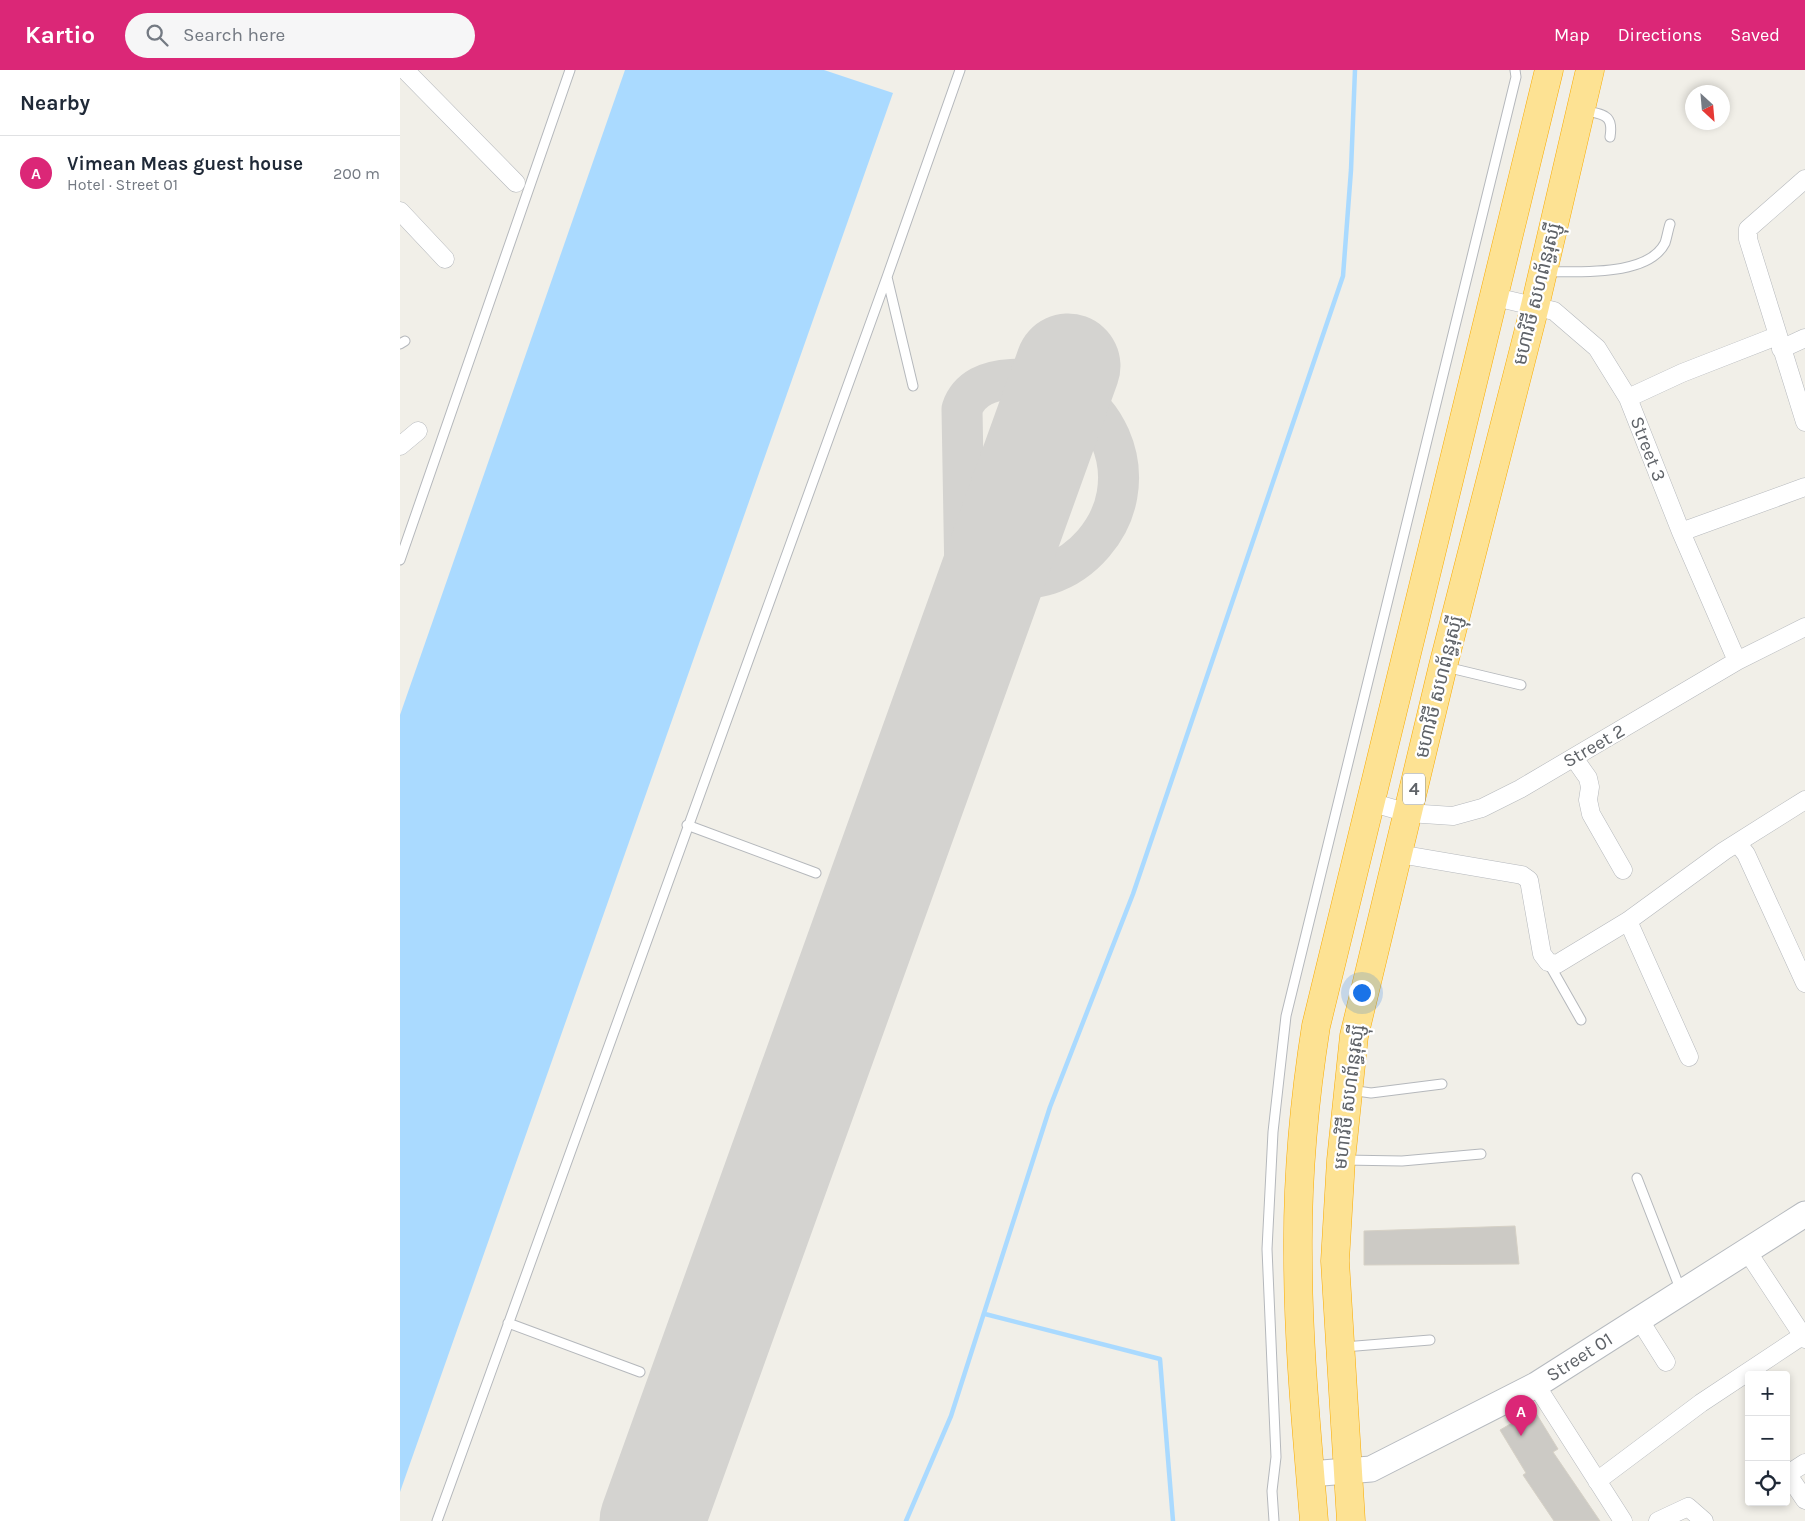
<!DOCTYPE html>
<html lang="en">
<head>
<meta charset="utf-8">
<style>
	body { margin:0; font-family:Karla,"Noto Sans Khmer",sans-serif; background:#f6f6f7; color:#1f2937 }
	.controls { position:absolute; right:15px; bottom:15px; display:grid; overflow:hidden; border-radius:5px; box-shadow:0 2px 8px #0003 }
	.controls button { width:45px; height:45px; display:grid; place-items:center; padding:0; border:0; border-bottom:1px solid #e0e1e3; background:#fff; color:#1f2937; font:25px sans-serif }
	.compass { position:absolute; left:1285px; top:15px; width:45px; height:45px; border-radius:50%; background:#fff; box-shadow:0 2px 8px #0003; rotate:154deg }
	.you { position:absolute; left:961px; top:922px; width:18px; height:18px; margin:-12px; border:4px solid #fff; border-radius:50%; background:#1a73e8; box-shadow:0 0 0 8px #1a73e833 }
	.badge { display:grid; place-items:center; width:32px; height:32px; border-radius:50%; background:#db2777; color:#fff; font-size:16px; font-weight:700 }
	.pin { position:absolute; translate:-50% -41px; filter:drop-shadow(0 1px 2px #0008) }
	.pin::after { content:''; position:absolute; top:26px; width:18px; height:15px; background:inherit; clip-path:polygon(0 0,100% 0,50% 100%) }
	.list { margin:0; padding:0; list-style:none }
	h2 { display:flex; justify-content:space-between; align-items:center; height:65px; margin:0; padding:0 20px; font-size:21px }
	h2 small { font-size:16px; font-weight:400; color:#747a83 }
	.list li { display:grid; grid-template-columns:32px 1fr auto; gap:15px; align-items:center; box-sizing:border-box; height:75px; padding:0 20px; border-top:1px solid #e0e1e3 }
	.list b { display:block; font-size:19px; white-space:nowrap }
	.list p { margin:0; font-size:16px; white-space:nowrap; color:#747a83 }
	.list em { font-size:16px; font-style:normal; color:#747a83 }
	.icon { flex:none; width:28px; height:28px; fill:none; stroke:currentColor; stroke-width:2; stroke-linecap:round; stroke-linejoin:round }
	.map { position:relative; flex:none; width:1405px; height:1451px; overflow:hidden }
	header { display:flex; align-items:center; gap:30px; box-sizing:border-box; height:70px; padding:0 25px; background:#db2777; color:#fff }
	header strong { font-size:24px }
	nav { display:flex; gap:28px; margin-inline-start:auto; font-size:18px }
	.search { width:350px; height:45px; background:#f6f6f7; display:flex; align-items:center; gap:12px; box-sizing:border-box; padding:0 18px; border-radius:28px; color:#747a83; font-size:19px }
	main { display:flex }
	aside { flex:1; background:#fff }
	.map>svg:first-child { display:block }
</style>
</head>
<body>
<header>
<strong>Kartio</strong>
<div class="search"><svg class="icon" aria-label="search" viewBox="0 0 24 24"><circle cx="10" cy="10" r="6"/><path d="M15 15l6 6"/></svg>Search here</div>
<nav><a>Map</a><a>Directions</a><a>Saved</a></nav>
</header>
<main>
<aside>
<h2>Nearby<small></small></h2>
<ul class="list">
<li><span class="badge">A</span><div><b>Vimean Meas guest house</b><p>Hotel · Street 01</p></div><em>200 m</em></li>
</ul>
</aside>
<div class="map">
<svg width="1405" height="1451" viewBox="0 0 1405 1451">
	<rect width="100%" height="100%" fill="#f1efe8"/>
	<!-- water -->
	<path fill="#aadaff" d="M 225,0 L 424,0 L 493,23 L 0,1422 L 0,645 Z"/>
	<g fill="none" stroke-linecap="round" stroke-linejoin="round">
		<!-- stream -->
		<path stroke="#aadaff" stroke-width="4.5" d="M 585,1244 L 760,1289 L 773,1451
			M 506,1451 L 551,1346 L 650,1037 L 733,824 L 943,206 L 951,100 L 955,0"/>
		<!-- taxiway -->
		<path stroke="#d4d3d0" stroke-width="41" d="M 564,586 L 565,510 L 562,339 C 576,298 642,306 672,324 C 706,344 724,386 717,425 C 711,460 683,493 649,504 C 636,508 624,508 613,516 C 596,527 583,552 570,568"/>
		<!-- runway -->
		<path stroke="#d4d3d0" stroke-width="105" d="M 252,1451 L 668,296"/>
	</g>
	<!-- building -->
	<path fill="#cccac5" stroke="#d6d1c6" d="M 1115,1156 L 1119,1194 L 964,1195 L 964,1161 Z
		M 1134,1340 L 1158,1379 L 1153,1382 L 1200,1451 L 1154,1451 L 1123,1405 L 1126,1403 L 1100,1360 Z"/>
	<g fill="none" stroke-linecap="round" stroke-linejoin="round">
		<defs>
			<path id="lane" d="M 1183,40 C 1202,45 1214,43 1210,67
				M 1146,202 C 1178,201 1248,207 1265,173 C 1267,167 1268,160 1270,154
				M 487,207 L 513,316
				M 0,274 L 5,271
				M 0,490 L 170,0
				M 1046,597 L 1121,615
				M 287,755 L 416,803
				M 1148,892 L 1181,950
				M 950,1020 L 971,1023 L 1042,1014
				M 944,1090 L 1002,1091 L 1081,1084
				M 1237,1108 L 1281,1221
				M 108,1253 L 240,1302
				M 944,1277 L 1030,1270
				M 37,1451 L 487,207 L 560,0
				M 874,1451 L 872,1421 L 876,1387 L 867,1179 L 873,1062 L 886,946 L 1116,7 L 1115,0"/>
			<path id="street" d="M 5,0 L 116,113
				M 1405,109 L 1348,159 L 1348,169 L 1405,352
				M 0,141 L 45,189
				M 1095,227 L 1154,241 L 1197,278 L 1228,328 L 1281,462 L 1337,591
				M 1381,279 L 1405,268
				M 1228,328 L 1282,303 L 1377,266
				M 0,376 L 18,361
				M 1281,462 L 1405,417
				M 1174,688 L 1188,708 L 1190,717 L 1188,730 L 1191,744 L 1223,800
				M 970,732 L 1008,743 L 1053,746 L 1082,738 L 1120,719 L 1337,591 L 1405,557
				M 1338,774 L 1346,784 L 1405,913
				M 999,784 L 1122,805 L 1129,810 L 1142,884 L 1148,892 L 1157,894 L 1228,851 L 1324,781 L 1405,730
				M 1228,851 L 1289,987
				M 1347,1181 L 1405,1269
				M 1239,1249 L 1266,1292
				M 1136,1315 L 1223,1451
				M 1386,1402 L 1405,1430
				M 1388,1404 L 1405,1393
				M 1197,1411 L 1301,1333 L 1405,1264
				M 1258,1451 L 1288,1437 L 1304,1451"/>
			<g id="secondary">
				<path id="s1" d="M 910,1404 L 971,1399 L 1136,1315 L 1405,1144"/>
			</g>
			<path id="highway" d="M 914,1451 C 907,1363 898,1275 898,1186 C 897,1109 904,1032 916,956 L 1149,0
				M 951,1451 L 935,1191 L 941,1090 L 954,966 L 1043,596 L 1135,236 L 1190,0"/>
		</defs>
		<!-- lane casing -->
		<use href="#lane" stroke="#b5b8bc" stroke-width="11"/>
		<!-- street casing -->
		<use href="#street" stroke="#b5b8bc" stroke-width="19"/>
		<!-- secondary casing -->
		<use href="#secondary" stroke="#b6babf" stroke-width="27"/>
		<!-- highway casing -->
		<use href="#highway" stroke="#f9ab00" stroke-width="29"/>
		<!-- lane -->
		<use href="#lane" stroke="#fff" stroke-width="9"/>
		<!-- street -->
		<use href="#street" stroke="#fff" stroke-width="18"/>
		<!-- secondary -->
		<use href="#secondary" stroke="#fff" stroke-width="25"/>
		<!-- highway -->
		<use href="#highway" stroke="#fde293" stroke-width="28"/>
	</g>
	<g text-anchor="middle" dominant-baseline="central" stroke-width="4.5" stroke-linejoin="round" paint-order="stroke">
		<!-- shield labels -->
		<rect fill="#fff" stroke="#8f9295" stroke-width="1" x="1003" y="703.5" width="22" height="31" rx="4"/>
		<g font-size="18" font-weight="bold" fill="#5f6368">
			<text x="1014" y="719">4</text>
		</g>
		<!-- street labels -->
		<g font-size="19" fill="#5f6368" stroke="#fff">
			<text transform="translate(1137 224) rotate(-76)">មហាវិថី សហព័ន្ធរុស្ស៊ី</text>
			<text transform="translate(1248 379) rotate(69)">Street 3</text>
			<text transform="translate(1039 617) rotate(-76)">មហាវិថី សហព័ន្ធរុស្ស៊ី</text>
			<text transform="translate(1194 676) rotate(-30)">Street 2</text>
			<text transform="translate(949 1027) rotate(-83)">មហាវិថី សហព័ន្ធរុស្ស៊ី</text>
			<text stroke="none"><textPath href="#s1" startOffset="298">Street 01</textPath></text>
		</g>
	</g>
</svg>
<div class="controls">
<button>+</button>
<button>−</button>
<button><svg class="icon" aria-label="locate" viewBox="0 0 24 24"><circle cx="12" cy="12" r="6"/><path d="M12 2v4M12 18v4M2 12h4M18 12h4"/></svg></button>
</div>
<svg class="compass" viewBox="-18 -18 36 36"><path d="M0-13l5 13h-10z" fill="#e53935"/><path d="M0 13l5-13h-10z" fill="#747a83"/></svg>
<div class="you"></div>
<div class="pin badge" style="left:1121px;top:1366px">A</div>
</div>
</main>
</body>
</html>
